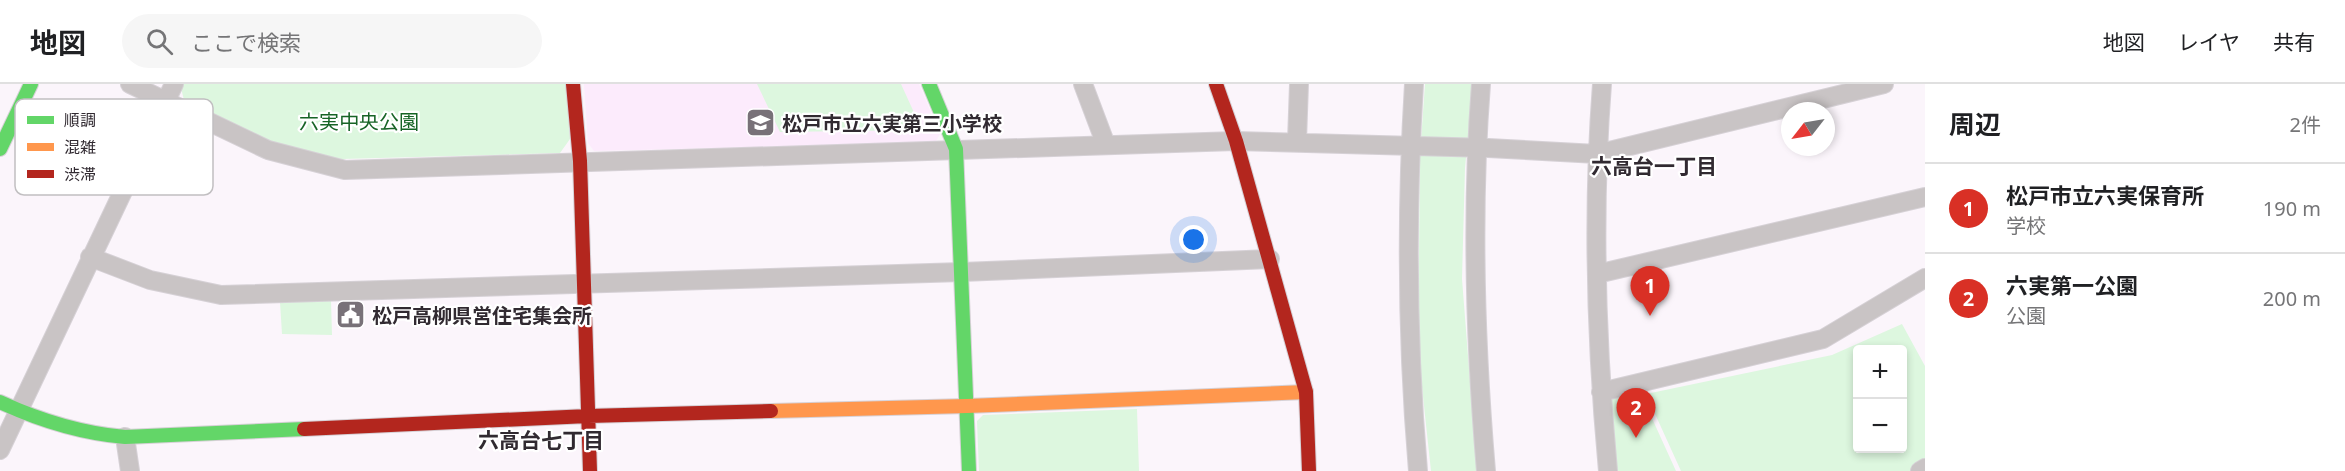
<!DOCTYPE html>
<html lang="ja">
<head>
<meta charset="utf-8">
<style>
	body { margin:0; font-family:"Noto Sans","Noto Sans JP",sans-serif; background:#f6f6f6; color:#202124 }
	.controls { position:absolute; right:18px; bottom:18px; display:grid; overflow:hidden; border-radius:6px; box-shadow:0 3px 9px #0003 }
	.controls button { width:54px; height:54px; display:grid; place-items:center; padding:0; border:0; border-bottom:2px solid #e0e0e0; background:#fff; color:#202124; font:30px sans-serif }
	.compass { position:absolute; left:1781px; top:18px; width:54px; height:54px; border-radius:50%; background:#fff; box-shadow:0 3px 9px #0003; rotate:239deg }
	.you { position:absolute; left:1194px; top:156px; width:21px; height:21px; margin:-15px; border:4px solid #fff; border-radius:50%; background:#1a73e8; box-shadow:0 0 0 9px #1a73e833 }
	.badge { display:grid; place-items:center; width:39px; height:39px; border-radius:50%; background:#d93025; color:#fff; font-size:20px; font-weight:700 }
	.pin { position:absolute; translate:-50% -50px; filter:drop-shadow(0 2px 3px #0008) }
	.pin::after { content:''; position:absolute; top:32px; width:21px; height:18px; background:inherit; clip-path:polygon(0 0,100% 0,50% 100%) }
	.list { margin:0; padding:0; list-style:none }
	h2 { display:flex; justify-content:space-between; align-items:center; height:78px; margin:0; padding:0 24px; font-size:26px }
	h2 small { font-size:20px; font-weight:400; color:#757577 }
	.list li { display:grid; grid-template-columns:39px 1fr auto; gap:18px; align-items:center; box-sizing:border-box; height:90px; padding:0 24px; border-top:2px solid #e0e0e0 }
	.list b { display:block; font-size:22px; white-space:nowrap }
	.list p { margin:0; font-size:20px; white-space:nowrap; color:#757577 }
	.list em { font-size:20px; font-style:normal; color:#757577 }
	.icon { flex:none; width:33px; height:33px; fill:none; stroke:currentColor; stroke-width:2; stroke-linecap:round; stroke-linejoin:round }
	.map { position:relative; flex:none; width:1925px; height:387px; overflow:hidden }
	header { display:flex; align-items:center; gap:36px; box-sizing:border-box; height:84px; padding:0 30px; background:#fff; border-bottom:2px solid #e0e0e0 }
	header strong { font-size:28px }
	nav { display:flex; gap:33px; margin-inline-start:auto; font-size:21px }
	.search { width:420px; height:54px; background:#f6f6f6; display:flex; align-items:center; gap:15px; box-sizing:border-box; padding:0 21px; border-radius:33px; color:#757577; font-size:22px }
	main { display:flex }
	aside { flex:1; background:#fff }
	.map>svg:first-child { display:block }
</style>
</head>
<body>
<header>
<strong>地図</strong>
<div class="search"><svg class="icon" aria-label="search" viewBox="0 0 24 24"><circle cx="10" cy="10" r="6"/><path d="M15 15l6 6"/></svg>ここで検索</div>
<nav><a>地図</a><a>レイヤ</a><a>共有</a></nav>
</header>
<main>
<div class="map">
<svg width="1925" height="387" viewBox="0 0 1925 387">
	<rect width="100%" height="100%" fill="#fbf5fb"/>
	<!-- built -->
	<path fill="#fcebfc" d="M 584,0 L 919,0 L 940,50 L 935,59 L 594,67 L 588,59 Z"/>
	<!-- green -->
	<path fill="#ddf7df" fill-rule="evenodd" d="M 180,0 L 566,0 L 570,55 L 560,69 L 342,75 L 298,68 L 270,58 L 184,16 Z
		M 757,0 L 901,0 L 922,46 L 780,48 Z
		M 1425,0 L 1473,0 L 1465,84 L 1462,195 L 1477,387 L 1431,387 L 1418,266 L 1420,71 Z
		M 331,216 L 332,251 L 282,250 L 280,218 Z
		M 1902,240 L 1925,282 L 1925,381 L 1914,387 L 1681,387 L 1646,310 L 1832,271 ZM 1858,266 L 1902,266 L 1902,364 L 1858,364 Z
		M 1640,308 L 1676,387 L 1614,387 L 1608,322 L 1615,311 Z
		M 1137,325 L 1139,387 L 979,387 L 977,337 L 983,331 Z"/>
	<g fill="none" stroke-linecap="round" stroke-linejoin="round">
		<defs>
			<path id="street" d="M 130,0 L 268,66 L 345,86 L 1236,57 L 1488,64 L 1597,70 L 1884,0
				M 1083,0 L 1106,61
				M 1414,0 C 1406,129 1407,258 1418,387
				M 1481,0 C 1471,129 1475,258 1486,387
				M 1602,0 C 1592,129 1596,258 1608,387
				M 1297,57 L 1299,0
				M 90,173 L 150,196 L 221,211 L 962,188 L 1270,175
				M 1597,190 L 1925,113
				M 1601,308 L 1823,255 L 1925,194
				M 125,353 L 130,387
				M 0,366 L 174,0
				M 1920,387 L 1925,384"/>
			<path id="fast" d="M 929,0 L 956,65 L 969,387
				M 0,65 L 31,0
				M 0,318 C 41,337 80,349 125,353 L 304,345"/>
			<path id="slow" d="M 771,327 L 967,322 L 1306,308"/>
			<path id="jam" d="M 573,0 L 580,77 L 590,387
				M 1216,0 L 1236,57 L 1306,308 L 1309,387
				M 304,345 L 588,332 L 771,327"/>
		</defs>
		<!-- street casing -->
		<use href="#street" stroke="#d6d1d6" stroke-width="20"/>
		<!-- fast casing -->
		<use href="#fast" stroke="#d6d1d6" stroke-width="16"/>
		<!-- slow casing -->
		<use href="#slow" stroke="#d6d1d6" stroke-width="16"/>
		<!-- jam casing -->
		<use href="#jam" stroke="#d6d1d6" stroke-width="16"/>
		<!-- street -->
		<use href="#street" stroke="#c9c4c5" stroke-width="18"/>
		<!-- fast -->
		<use href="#fast" stroke="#63d668" stroke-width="14"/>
		<!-- slow -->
		<use href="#slow" stroke="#ff974d" stroke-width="14"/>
		<!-- jam -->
		<use href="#jam" stroke="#b3261e" stroke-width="14"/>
	</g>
	<!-- icons -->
	<defs>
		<symbol id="school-square" viewBox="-11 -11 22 22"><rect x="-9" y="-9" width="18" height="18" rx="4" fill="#787178" stroke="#fff"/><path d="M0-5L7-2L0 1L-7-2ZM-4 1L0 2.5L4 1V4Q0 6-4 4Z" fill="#fff"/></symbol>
		<symbol id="civic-square" viewBox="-11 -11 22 22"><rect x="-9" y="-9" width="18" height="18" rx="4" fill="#787178" stroke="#fff"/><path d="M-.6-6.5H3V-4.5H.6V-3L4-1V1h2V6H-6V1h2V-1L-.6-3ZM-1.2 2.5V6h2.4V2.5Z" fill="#fff"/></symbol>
	</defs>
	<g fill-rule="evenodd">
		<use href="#school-square" x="744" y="22" width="33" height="33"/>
		<use href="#civic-square" x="334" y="214" width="33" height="33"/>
	</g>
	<g text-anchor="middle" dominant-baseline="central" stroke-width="4.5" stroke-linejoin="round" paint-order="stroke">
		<!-- park labels -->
		<g font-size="20" fill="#176426" stroke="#fff">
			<text x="359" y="37">六実中央公園</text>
		</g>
		<!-- poi labels -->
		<g font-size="20" font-weight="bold" fill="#312a31" stroke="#fff" text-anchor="start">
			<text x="782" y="39">松戸市立六実第三小学校</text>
			<text x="372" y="231">松戸高柳県営住宅集会所</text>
		</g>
		<!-- neighbourhood labels -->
		<g font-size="21" font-weight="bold" fill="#312a31" stroke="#fff">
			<text x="1654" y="82">六高台一丁目</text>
			<text x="541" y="356">六高台七丁目</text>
		</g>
	</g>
	<!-- legend -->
	<rect x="15" y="15" width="198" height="96" rx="9" fill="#fff" stroke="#c1bfc1" stroke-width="1.5"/>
	<rect x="27" y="32" width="27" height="8" fill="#63d668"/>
	<rect x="27" y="59" width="27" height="8" fill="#ff974d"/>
	<rect x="27" y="86" width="27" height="8" fill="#b3261e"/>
	<g font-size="16" fill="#312a31">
		<text x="64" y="42">順調</text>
		<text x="64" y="69">混雑</text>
		<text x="64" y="96">渋滞</text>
	</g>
</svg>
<div class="controls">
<button>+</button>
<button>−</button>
</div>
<svg class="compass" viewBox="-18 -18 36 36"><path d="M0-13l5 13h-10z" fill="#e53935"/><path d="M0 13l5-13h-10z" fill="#757577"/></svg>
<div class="you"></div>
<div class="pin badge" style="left:1650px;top:232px">1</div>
<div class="pin badge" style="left:1636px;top:354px">2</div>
</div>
<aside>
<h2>周辺<small>2件</small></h2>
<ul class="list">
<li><span class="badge">1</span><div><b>松戸市立六実保育所</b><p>学校</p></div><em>190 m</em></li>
<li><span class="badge">2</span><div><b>六実第一公園</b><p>公園</p></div><em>200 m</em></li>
</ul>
</aside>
</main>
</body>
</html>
